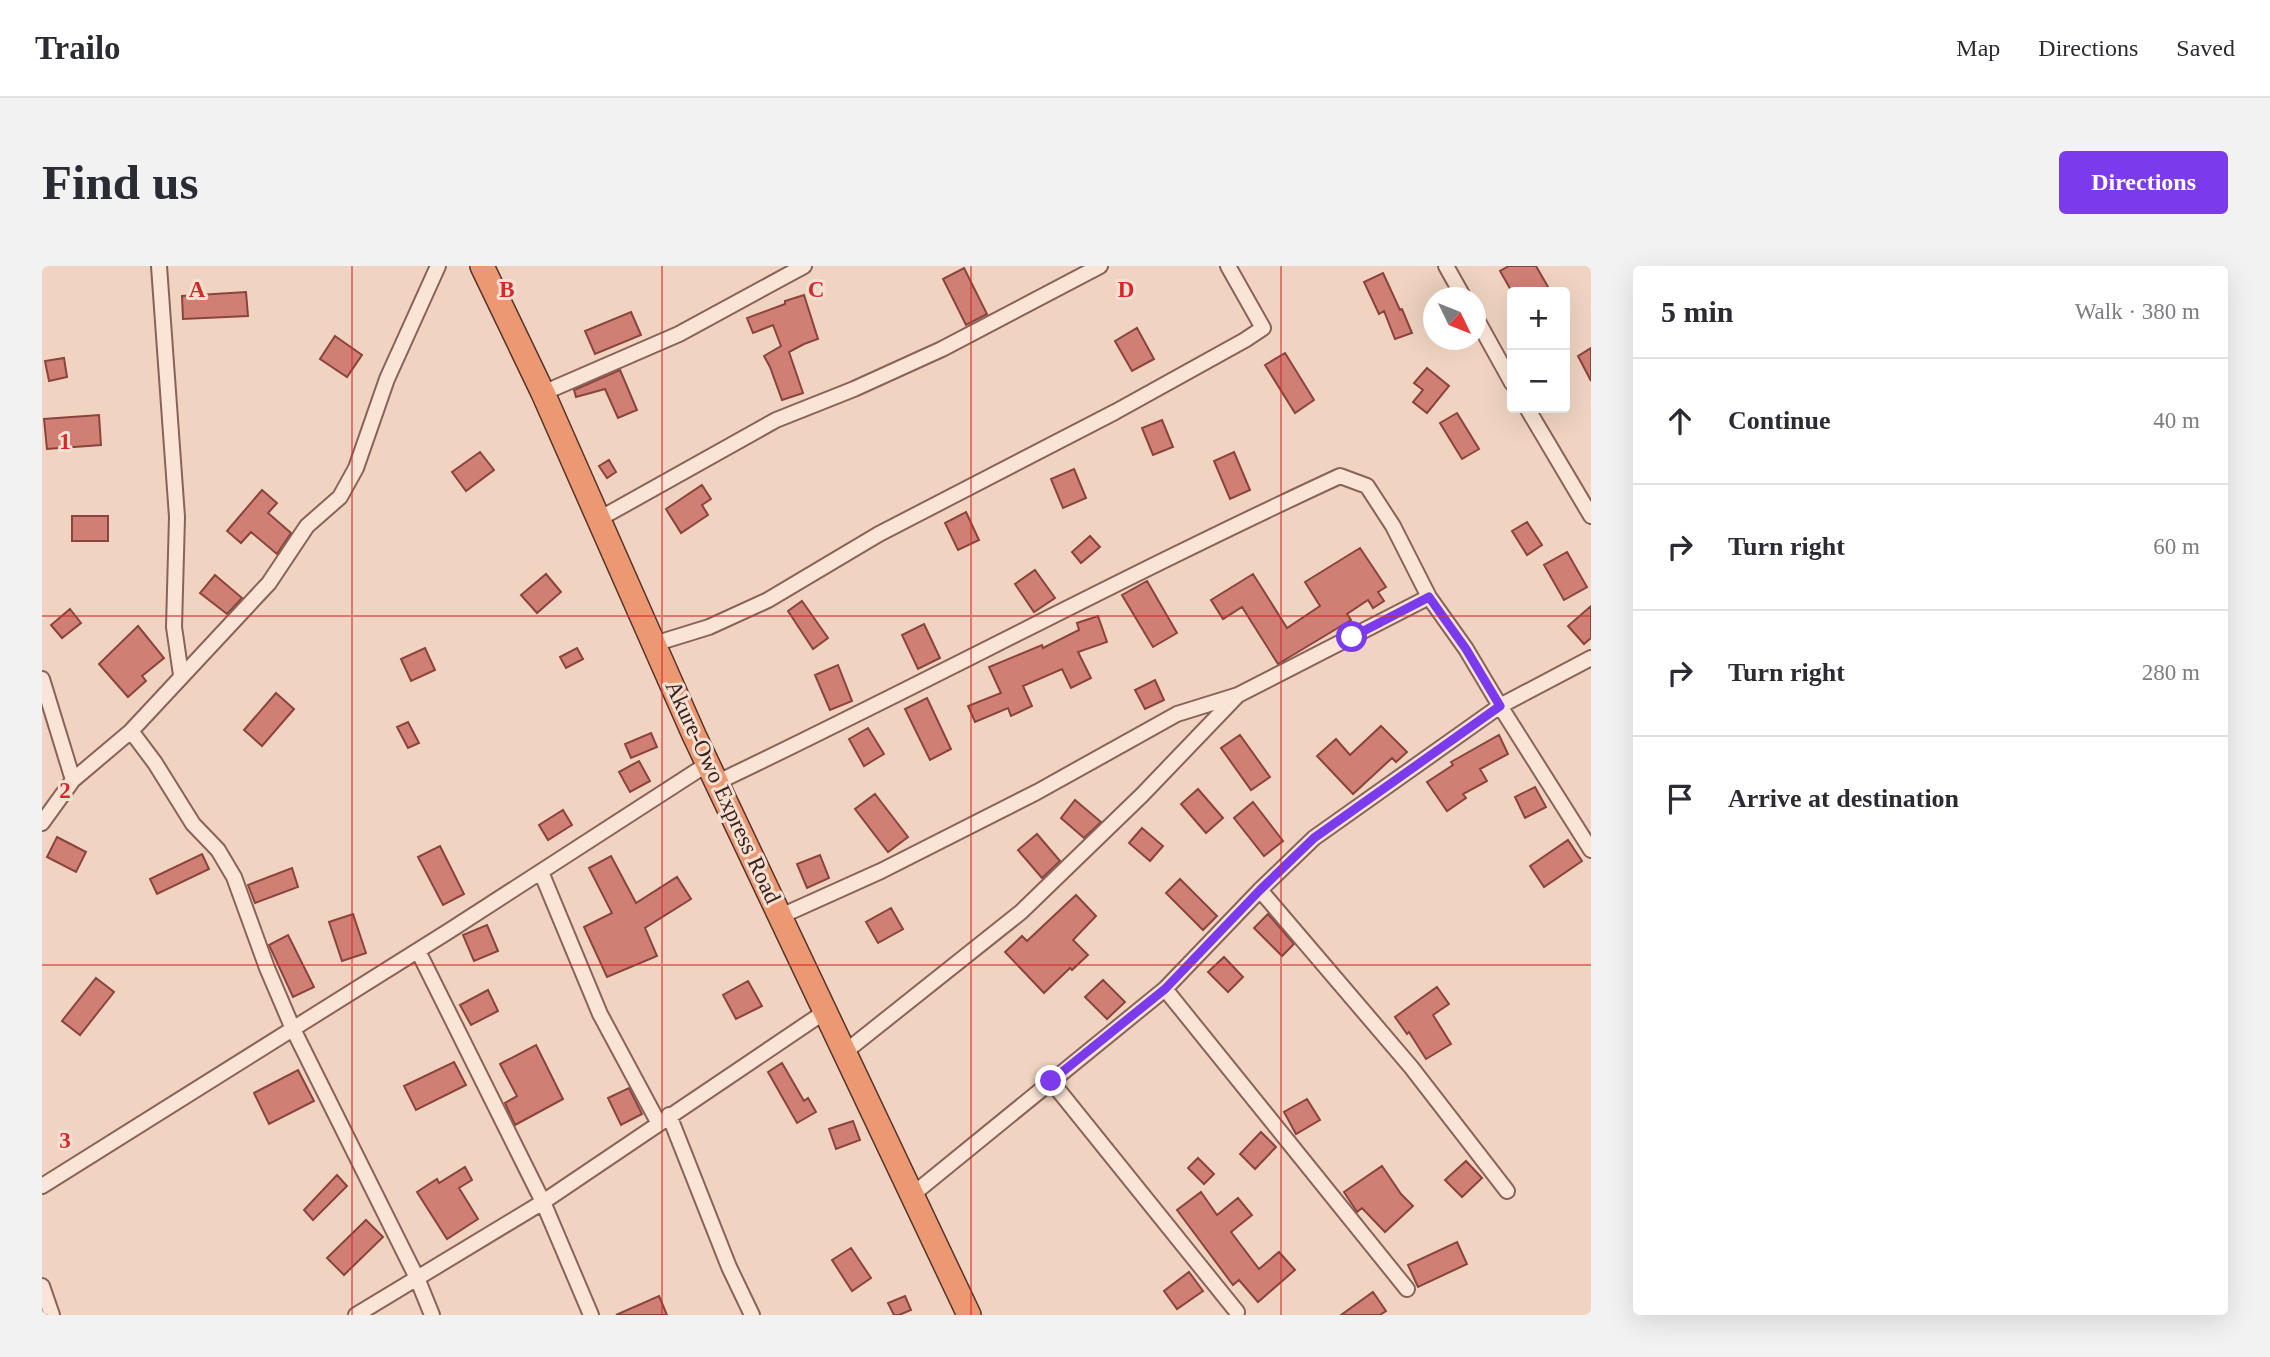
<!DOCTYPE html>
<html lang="en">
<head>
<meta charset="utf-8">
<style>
	body { margin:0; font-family:Georgia,serif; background:#f2f2f3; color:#2b2b33 }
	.controls { position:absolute; right:21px; top:21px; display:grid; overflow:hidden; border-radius:7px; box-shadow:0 7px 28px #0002 }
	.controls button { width:63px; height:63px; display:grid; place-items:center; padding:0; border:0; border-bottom:2px solid #e1e1e2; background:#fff; color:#2b2b33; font:35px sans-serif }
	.compass { position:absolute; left:1381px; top:21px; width:63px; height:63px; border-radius:50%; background:#fff; box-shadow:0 7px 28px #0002; rotate:133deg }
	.stop { position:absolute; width:21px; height:21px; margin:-16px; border:5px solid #7c3aed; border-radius:50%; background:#fff }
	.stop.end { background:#7c3aed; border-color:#fff; box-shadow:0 2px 7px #0008 }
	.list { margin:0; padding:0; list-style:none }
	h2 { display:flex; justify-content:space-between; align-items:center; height:91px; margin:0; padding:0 28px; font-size:30px }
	h2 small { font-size:23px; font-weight:400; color:#7c7c81 }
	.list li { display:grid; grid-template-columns:46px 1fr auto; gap:21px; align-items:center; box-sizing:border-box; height:126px; padding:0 28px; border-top:2px solid #e1e1e2 }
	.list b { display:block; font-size:26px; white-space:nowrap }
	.list em { font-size:23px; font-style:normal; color:#7c7c81 }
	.icon { flex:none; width:38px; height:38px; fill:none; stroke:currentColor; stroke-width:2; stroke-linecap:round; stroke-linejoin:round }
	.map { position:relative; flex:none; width:1549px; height:1049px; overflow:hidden; border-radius:7px }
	header { display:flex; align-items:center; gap:42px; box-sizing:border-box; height:98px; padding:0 35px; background:#fff; border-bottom:2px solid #e1e1e2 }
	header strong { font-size:33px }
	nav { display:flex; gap:38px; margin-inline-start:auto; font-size:24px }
	.intro { display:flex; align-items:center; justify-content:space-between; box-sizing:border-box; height:168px; padding:0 42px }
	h1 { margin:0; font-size:49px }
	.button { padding:18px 32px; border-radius:7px; background:#7c3aed; color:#fff; font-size:24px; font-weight:700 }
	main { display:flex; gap:42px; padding:0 42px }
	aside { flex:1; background:#fff; border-radius:7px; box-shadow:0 7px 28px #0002 }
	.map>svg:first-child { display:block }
</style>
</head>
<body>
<header>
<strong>Trailo</strong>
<nav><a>Map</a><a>Directions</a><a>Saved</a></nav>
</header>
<div class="intro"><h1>Find us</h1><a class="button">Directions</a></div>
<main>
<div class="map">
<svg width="1549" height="1049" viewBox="0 0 1549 1049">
	<rect width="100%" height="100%" fill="#f0d4c1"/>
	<!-- building -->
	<path fill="#d07f75" stroke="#8a443d" stroke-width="2" d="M 1467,0 L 1494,0 L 1509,26 L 1470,26 L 1458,5 Z
		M 922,2 L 945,48 L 924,59 L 901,13 Z
		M 1341,7 L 1358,44 L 1360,43 L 1370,67 L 1353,73 L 1342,45 L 1337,48 L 1322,16 Z
		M 204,26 L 206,50 L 141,53 L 140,30 Z
		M 762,29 L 776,73 L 762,78 L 747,86 L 761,127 L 740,134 L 728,101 L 722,90 L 739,80 L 731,59 L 711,67 L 705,52 L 743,38 L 743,35 Z
		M 589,46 L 599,69 L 553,88 L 543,65 Z
		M 1095,62 L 1112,93 L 1090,105 L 1073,75 Z
		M 293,70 L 320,89 L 305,111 L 278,93 Z
		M 1549,82 L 1549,115 L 1536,90 Z
		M 1243,87 L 1272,134 L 1253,147 L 1223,99 Z
		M 22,92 L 25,111 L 7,115 L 3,95 Z
		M 1385,102 L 1407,120 L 1385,147 L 1371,136 L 1381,124 L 1372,117 Z
		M 578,104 L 595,144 L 576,152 L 563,123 L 534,131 L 532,124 Z
		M 1415,147 L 1437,183 L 1420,193 L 1398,157 Z
		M 57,149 L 59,179 L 5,183 L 2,153 Z
		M 1120,154 L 1131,181 L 1111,189 L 1100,162 Z
		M 438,186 L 452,204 L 424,225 L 410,206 Z
		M 1192,186 L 1208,224 L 1188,233 L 1172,195 Z
		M 567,194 L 574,206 L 565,212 L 557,200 Z
		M 1032,203 L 1044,232 L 1021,242 L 1009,213 Z
		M 660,219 L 669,233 L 660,239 L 666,249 L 639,267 L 624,243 Z
		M 220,224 L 235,237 L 226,247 L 249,267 L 235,288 L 209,266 L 199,277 L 185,265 Z
		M 924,246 L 937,274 L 916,284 L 903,257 Z
		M 30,250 L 66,250 L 66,275 L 30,275 Z
		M 1485,256 L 1500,279 L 1485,289 L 1470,265 Z
		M 1048,270 L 1058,281 L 1039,297 L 1030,286 Z
		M 1318,282 L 1344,321 L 1336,326 L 1342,335 L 1331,342 L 1326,334 L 1305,348 L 1309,354 L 1236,398 L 1200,341 L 1181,353 L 1169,334 L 1211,308 L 1245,362 L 1278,340 L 1263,316 Z
		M 1525,286 L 1545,321 L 1522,334 L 1502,299 Z
		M 993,304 L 1013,332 L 992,346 L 973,318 Z
		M 504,308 L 519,326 L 495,347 L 479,329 Z
		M 173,309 L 200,332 L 185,348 L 158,327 Z
		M 1105,315 L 1135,367 L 1111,381 L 1080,329 Z
		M 760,335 L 786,372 L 771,383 L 746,345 Z
		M 1549,340 L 1549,372 L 1542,378 L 1526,360 Z
		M 28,343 L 39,357 L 20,372 L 9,359 Z
		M 1056,350 L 1065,376 L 1036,386 L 1049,412 L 1029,422 L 1020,403 L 981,420 L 990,440 L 969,450 L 966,442 L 933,456 L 926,440 L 959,427 L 947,401 L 1000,379 L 1001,382 L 1037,364 L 1035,357 Z
		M 882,358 L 898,392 L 876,403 L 860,369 Z
		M 96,360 L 122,392 L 100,410 L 104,415 L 86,431 L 57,398 Z
		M 383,382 L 393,404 L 369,415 L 359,393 Z
		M 535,382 L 541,393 L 524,402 L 518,391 Z
		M 796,399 L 810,435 L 788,444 L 773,409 Z
		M 1113,414 L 1122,434 L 1103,443 L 1093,424 Z
		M 234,427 L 252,443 L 220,480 L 202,464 Z
		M 885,432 L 909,483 L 888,494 L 863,443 Z
		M 366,456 L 377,477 L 366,482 L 355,461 Z
		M 1339,460 L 1365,486 L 1354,496 L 1350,492 L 1311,528 L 1275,490 L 1294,473 L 1308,489 Z
		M 826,462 L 842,488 L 822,500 L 807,473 Z
		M 609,467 L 615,481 L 589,492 L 583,478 Z
		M 1198,469 L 1228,511 L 1209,524 L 1179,482 Z
		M 1457,469 L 1466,488 L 1438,503 L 1445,515 L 1421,528 L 1424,532 L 1405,545 L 1385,516 L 1411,499 L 1409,496 Z
		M 597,495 L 608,515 L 588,526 L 577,506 Z
		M 1493,521 L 1504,541 L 1483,552 L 1473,531 Z
		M 1156,523 L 1181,552 L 1164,567 L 1139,538 Z
		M 833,528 L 866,571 L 846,586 L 813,543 Z
		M 1033,534 L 1059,556 L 1042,572 L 1019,552 Z
		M 1211,536 L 1241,575 L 1222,590 L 1192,552 Z
		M 521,544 L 530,559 L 506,574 L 497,559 Z
		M 1100,562 L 1121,580 L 1108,595 L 1087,577 Z
		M 995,568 L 1018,595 L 1000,612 L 976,584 Z
		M 15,571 L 44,586 L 34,606 L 5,591 Z
		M 1526,574 L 1540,595 L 1502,621 L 1488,600 Z
		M 398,580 L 422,628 L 401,639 L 376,591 Z
		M 160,588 L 167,603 L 115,628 L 108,613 Z
		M 778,589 L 787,612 L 765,622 L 755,598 Z
		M 569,590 L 594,637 L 635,611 L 649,633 L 603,662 L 615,690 L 565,711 L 542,661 L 570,647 L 547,602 Z
		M 250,602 L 256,621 L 213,637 L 206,619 Z
		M 1138,613 L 1175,650 L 1161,664 L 1124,627 Z
		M 1034,629 L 1054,650 L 1031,674 L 1046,689 L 1030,704 L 1028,702 L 1002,727 L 963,686 L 980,670 L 985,675 Z
		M 849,642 L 861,663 L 836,677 L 824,656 Z
		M 311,648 L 324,687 L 300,695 L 287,656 Z
		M 1226,648 L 1252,678 L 1240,690 L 1212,662 Z
		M 445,659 L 456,685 L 432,695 L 421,669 Z
		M 246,669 L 272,721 L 251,731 L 227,679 Z
		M 1182,691 L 1201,711 L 1186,726 L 1166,706 Z
		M 54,712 L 72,726 L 38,769 L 20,755 Z
		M 1061,714 L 1083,736 L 1065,753 L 1043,731 Z
		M 706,715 L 720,740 L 694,753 L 681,729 Z
		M 1395,721 L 1407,738 L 1391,749 L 1409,778 L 1384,793 L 1367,766 L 1365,768 L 1353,751 Z
		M 446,724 L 456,745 L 429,759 L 418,739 Z
		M 494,779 L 521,833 L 473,859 L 463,837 L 475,830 L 458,798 Z
		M 412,796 L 424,819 L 374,844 L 362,820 Z
		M 740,797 L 762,835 L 766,832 L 774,846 L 755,857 L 726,806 Z
		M 256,804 L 272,835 L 227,858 L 212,827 Z
		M 587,822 L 600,848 L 579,859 L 566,832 Z
		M 1265,833 L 1278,854 L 1254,868 L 1242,846 Z
		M 811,855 L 818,874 L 794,883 L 787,863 Z
		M 1219,866 L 1234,881 L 1213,903 L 1198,888 Z
		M 1156,892 L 1172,908 L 1162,918 L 1146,902 Z
		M 1424,895 L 1440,912 L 1420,931 L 1403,914 Z
		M 1340,900 L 1359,928 L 1371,940 L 1343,966 L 1320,942 L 1315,946 L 1302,926 Z
		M 423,901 L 430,914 L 417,922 L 436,953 L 405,973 L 375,926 L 395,913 L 397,917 Z
		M 295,909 L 305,920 L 271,954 L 262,944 Z
		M 1159,926 L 1175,949 L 1196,932 L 1210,949 L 1189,966 L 1217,1003 L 1237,986 L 1253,1004 L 1216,1036 L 1197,1014 L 1191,1019 L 1135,944 Z
		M 324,954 L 341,971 L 302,1009 L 285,992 Z
		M 1415,976 L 1425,998 L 1376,1021 L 1366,999 Z
		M 809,982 L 829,1012 L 810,1025 L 790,994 Z
		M 1147,1006 L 1161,1025 L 1135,1043 L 1122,1025 Z
		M 1331,1026 L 1344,1045 L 1338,1049 L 1299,1049 Z
		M 617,1030 L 625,1049 L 574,1049 Z
		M 863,1030 L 869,1044 L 857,1049 L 852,1049 L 846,1037 Z"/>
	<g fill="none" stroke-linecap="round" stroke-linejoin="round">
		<defs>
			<path id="minor" d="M 117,0 L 135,251 L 132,361 L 139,409
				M 1404,0 L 1422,32
				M 1434,52 L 1470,117
				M 501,127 L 637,68 L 762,0
				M 1485,142 L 1549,250
				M 557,253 L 734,154 L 812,123 L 900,83 L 1058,0
				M 612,378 L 667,361 L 726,334 L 837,268 L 1073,146 L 1203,74 L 1221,62 L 1186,0
				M 0,413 L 31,514
				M 89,465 L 113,497 L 151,558 L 176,584 L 192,611 L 225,702 L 251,763 L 375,1012 L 390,1049
				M 676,516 C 885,416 1088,307 1298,210 L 1325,220 L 1351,260 L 1387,331 L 1424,383 L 1458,440 L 1549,584
				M 0,557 L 31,514 L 89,465 L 227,317 L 265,260 L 298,231 L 314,202 L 345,113 L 396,0
				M 499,606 L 558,748 L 616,856
				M 1218,624 L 1369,801 L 1465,925
				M 739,650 L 839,605 L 995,526 L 1135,448 L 1196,429 L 1387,331
				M 376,685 L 501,936 L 549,1049
				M 1123,723 L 1365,1023
				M 803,786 L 979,646 L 1100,529 L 1195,430
				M 1009,815 L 1195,1046
				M 627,849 L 687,1001 L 710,1049
				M 0,920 L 407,665 L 667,497
				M 870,929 L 1123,723 L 1218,624 L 1272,572 L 1458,440 L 1549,392
				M 0,1020 L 10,1049
				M 314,1049 L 501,936 L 784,745"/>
			<path id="trunk" d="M 440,0 L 501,127 L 652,469 L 927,1049"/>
		</defs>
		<!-- minor casing -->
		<use href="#minor" stroke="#8a6358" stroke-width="18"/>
		<!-- trunk casing -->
		<use href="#trunk" stroke="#57332c" stroke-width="26"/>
		<!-- minor -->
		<use href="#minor" stroke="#fae4d5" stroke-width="14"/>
		<!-- trunk -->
		<use href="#trunk" stroke="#ec9872" stroke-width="23"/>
	</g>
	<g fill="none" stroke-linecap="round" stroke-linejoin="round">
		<!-- route -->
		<path stroke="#7c3aed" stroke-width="9" d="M 1009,815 L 1123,723 L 1218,624 L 1272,572 L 1458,440 L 1424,383 L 1387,331 L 1310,371"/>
	</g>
	<!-- grid -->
	<path fill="none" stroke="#d62828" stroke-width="2" stroke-opacity="0.55" d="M 310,0 L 310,1049M 620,0 L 620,1049M 929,0 L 929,1049M 1239,0 L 1239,1049M 0,350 L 1549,350M 0,699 L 1549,699"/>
	<g text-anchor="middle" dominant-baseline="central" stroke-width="6" stroke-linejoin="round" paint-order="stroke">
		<!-- street labels -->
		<g font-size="23" fill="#39221d" stroke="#f7e0d1">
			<text transform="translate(681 526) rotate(65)">Akure-Owo Express Road</text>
		</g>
	</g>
	<g font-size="23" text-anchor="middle" font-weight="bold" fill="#d62828" stroke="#f7e0d1" stroke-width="6" stroke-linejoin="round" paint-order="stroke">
		<text x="155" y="31">A</text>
		<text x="465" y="31">B</text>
		<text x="774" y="31">C</text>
		<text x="1084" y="31">D</text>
		<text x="23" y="183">1</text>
		<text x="23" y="532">2</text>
		<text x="23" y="882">3</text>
	</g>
</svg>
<div class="controls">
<button>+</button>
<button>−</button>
</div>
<svg class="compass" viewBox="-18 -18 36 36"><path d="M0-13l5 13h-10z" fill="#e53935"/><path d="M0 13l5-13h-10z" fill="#7c7c81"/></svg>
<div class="stop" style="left:1310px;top:371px"></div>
<div class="stop end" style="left:1009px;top:815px"></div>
</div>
<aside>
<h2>5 min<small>Walk · 380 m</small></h2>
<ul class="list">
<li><svg class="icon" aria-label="ahead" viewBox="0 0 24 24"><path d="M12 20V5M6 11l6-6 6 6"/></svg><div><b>Continue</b></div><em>40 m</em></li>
<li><svg class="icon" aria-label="right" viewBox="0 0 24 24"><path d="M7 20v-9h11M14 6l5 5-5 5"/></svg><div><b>Turn right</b></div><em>60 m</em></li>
<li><svg class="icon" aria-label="right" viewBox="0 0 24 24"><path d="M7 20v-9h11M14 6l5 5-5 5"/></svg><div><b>Turn right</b></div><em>280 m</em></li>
<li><svg class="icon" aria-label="arrive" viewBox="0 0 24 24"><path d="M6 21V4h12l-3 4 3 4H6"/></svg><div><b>Arrive at destination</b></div></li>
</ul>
</aside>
</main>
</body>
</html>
